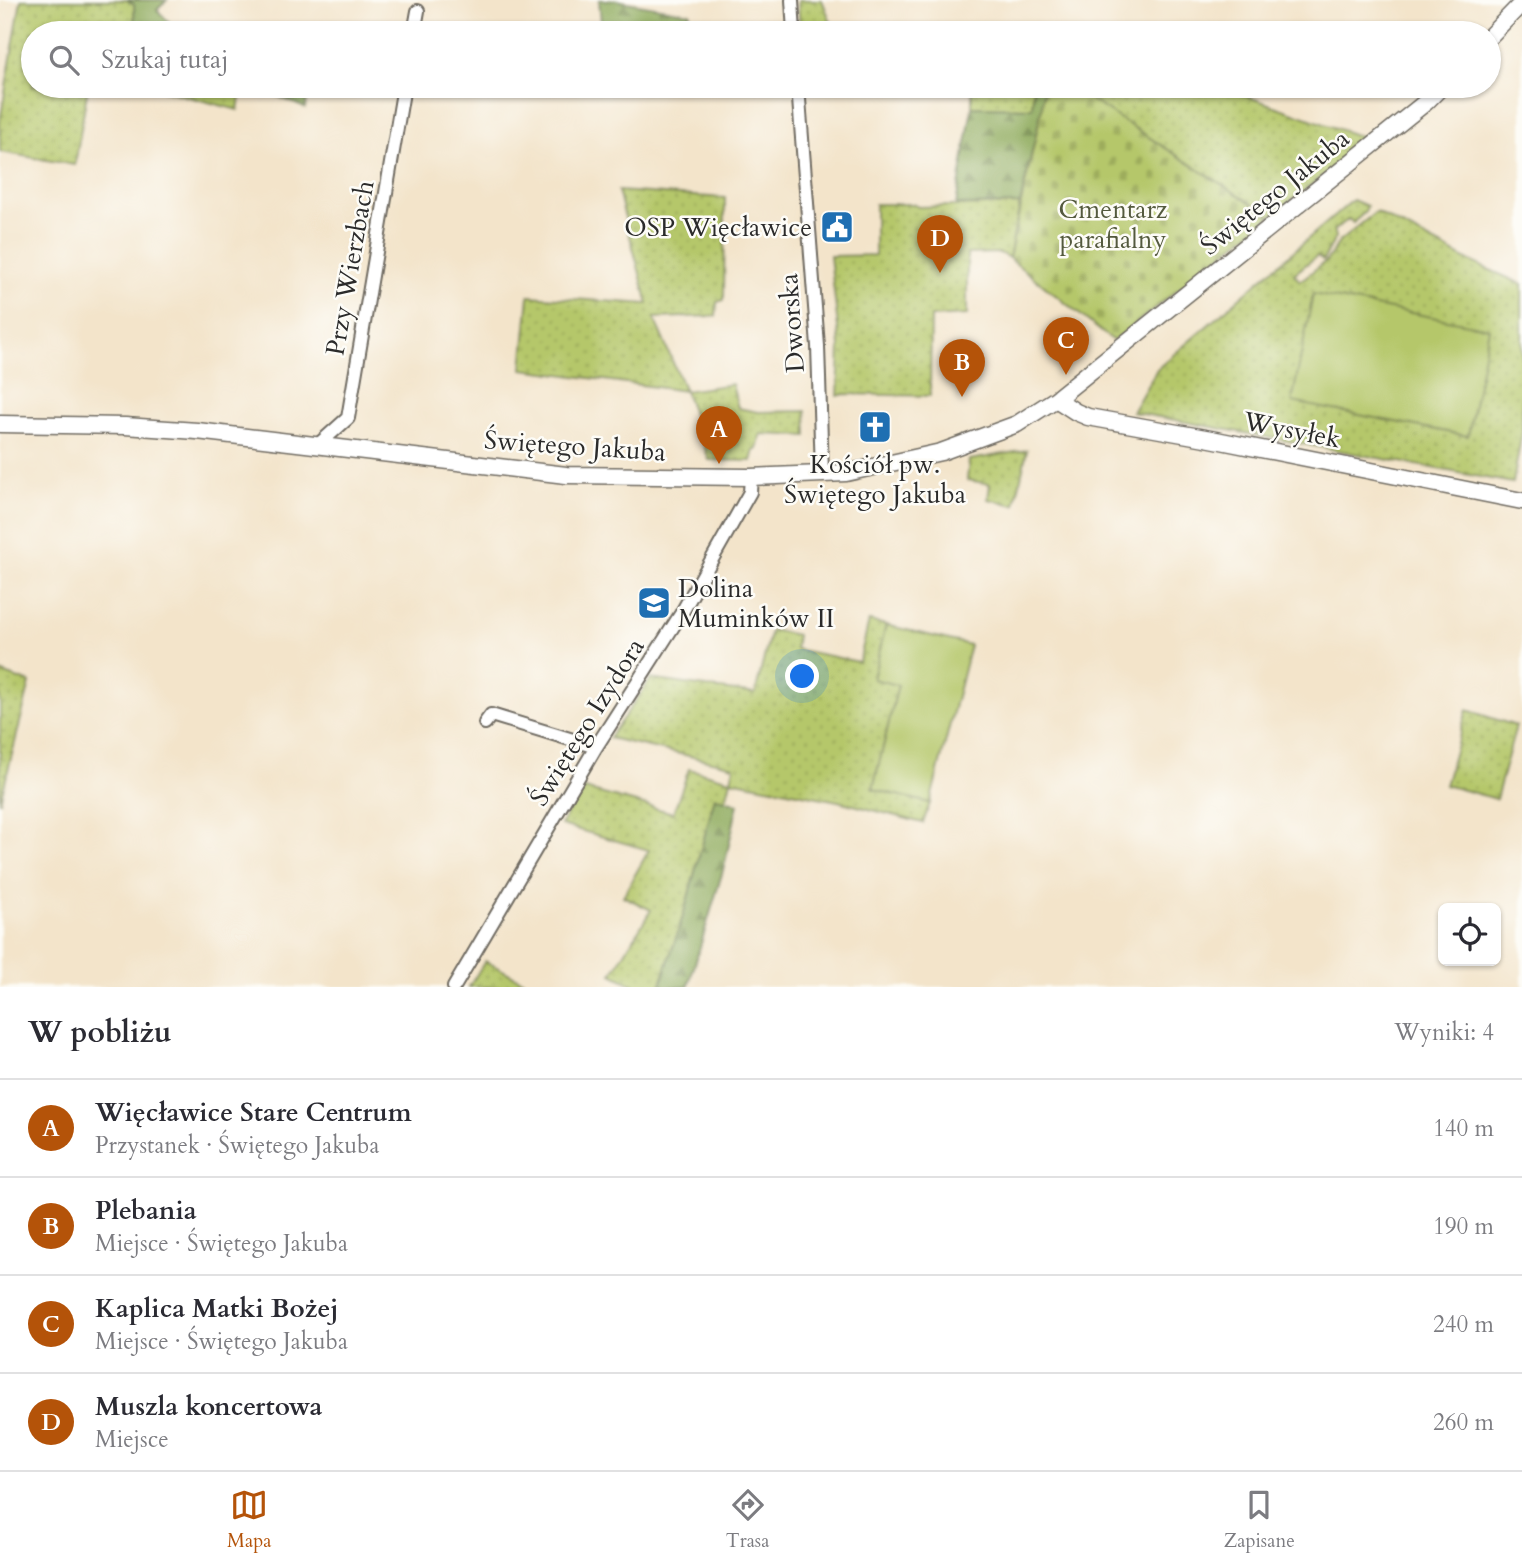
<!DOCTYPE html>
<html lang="pl">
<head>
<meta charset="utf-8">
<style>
	body { margin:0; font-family:Cardo,serif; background:#f7f7f7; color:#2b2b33 }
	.controls { position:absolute; right:21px; bottom:21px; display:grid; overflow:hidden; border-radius:10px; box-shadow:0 2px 5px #0004 }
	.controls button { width:63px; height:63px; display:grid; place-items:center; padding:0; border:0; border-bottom:2px solid #e1e1e2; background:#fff; color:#2b2b33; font:35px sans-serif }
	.you { position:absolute; left:803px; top:677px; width:24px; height:24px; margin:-18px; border:5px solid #fff; border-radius:50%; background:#1a73e8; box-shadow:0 0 0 10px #1a73e833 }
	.badge { display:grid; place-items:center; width:46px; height:46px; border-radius:50%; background:#b45309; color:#fff; font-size:23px; font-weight:700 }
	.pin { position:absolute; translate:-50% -58px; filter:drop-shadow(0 2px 4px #0008) }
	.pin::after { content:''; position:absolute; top:37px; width:24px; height:21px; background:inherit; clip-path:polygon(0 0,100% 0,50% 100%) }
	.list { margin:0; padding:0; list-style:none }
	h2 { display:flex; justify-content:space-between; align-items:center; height:91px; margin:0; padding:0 28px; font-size:30px }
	h2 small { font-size:23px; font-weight:400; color:#7c7c81 }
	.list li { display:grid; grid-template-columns:46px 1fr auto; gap:21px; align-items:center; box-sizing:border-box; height:98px; padding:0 28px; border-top:2px solid #e1e1e2 }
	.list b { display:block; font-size:26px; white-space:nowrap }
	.list p { margin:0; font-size:23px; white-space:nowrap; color:#7c7c81 }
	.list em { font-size:23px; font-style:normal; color:#7c7c81 }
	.icon { flex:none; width:38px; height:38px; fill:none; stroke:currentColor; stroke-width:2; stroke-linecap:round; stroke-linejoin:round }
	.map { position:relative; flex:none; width:1522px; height:987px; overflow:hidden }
	.search { position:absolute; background:#fff; box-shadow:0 2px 5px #0004; left:21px; right:21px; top:21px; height:77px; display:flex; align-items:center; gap:18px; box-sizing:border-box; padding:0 24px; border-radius:38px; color:#7c7c81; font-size:26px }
	.sheet { height:483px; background:#fff }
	nav { display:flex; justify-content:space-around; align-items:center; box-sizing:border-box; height:98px; border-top:2px solid #e1e1e2; background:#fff; font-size:19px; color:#7c7c81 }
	nav a { display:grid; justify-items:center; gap:4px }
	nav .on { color:#b45309 }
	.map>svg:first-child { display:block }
</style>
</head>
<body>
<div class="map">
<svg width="1522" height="987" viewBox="0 0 1522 987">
	<defs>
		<pattern id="green-dots" width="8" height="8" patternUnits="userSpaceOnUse" patternTransform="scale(1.75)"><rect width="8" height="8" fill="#b5c76a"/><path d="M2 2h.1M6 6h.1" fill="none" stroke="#9cab5c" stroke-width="1.8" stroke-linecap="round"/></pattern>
		<pattern id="forest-firs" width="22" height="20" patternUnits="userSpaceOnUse" patternTransform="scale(1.75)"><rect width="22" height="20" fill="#90ac5e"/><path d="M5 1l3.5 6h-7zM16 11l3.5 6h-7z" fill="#768c4e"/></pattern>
		<pattern id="cemetery-stones" width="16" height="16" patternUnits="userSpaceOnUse" patternTransform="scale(1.75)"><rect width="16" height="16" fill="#b5c76a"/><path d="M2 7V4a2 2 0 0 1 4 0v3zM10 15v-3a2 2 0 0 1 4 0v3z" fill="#9cab5c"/></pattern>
	</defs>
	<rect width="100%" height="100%" fill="#fdfcf7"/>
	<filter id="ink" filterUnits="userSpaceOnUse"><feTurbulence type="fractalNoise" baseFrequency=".0143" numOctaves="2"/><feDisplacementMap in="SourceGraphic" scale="14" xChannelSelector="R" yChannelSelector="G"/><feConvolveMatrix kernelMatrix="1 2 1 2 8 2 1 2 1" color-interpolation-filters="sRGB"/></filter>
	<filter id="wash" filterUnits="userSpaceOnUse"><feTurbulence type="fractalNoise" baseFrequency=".00686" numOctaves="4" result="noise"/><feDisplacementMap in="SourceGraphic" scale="28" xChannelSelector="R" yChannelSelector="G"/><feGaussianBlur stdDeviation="1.57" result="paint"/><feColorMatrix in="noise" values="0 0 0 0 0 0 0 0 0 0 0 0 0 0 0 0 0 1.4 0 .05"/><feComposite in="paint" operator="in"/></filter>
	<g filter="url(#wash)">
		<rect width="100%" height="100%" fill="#f3e4ca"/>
		<!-- green -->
		<path fill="url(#green-dots)" stroke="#70794a" stroke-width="2" d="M 21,0 L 127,0 L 134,4 L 135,33 L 33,33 L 33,86 L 88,86 L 75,165 L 0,152 L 0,121 Z
			M 798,0 L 822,0 L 833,27 L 821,33 L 800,33 Z
			M 164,86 L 242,86 L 238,110 L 163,90 Z
			M 972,86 L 1034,86 L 1032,108 L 972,107 Z
			M 1069,86 L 1218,86 L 1370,140 L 1271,216 Z
			M 618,191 L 725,198 L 724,300 L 717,302 L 716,316 L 654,318 L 685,391 L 732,384 L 738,408 L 758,412 L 806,411 L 807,436 L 761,434 L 757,450 L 754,450 L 751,461 L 709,460 L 685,391 L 522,369 L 529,296 L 648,304 Z
			M 1353,200 L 1367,206 L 1365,212 L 1353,223 L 1349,219 L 1333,231 L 1336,237 L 1323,260 L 1317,256 L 1294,274 L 1300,281 L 1326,261 L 1340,241 L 1376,212 L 1467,260 L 1522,284 L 1522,432 L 1513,483 L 1132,412 L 1157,369 Z
			M 875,204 L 914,204 L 918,207 L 1020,204 L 1009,258 L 1000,253 L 967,254 L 967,315 L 931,317 L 930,396 L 845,394 L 838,396 L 840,346 L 830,256 L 875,255 Z
			M 1027,450 L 1015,505 L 988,499 L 990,484 L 967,480 L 969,460 Z
			M 869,621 L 886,625 L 873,678 L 898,685 L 873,789 L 930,803 L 923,823 L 838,801 L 731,780 L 726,800 L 715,797 L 684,913 L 660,987 L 637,987 L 612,974 L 651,910 L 623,896 L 649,850 L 561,825 L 581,788 L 673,813 L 689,769 L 731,780 L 734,766 L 609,738 L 651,679 L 755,694 L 771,630 L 797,635 L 795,649 L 859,662 Z
			M 0,672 L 30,683 L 0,802 Z
			M 1467,710 L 1516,726 L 1496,799 L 1445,785 Z
			M 485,961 L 535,987 L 469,987 Z"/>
		<!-- forest -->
		<path fill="url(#forest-firs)" stroke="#5e6c44" stroke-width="2" d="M 127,0 L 167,0 L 157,10 L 180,33 L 135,33 L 134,4 Z
			M 599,0 L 615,0 L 690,13 L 688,33 L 602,33 Z
			M 254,86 L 286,86 L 308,95 L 305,108 Z
			M 1034,86 L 1044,86 L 1042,108 L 1020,204 L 956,205 L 972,107 L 1032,108 Z
			M 715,797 L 738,804 L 724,867 L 688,987 L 660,987 L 684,913 Z"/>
		<!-- cemetery -->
		<path fill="url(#cemetery-stones)" stroke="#70794a" stroke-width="2" d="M 1044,86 L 1069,86 L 1271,216 L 1113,341 L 1009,258 L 1042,108 Z"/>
		<!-- pitch -->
		<path fill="#b5c76a" stroke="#70794a" stroke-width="2" d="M 1313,294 L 1489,328 L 1468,436 L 1292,402 Z
			M 886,625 L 970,645 L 930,803 L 873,789 L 898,685 L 873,679 Z"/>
	</g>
	<g filter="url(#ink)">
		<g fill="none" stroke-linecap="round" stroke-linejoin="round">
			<defs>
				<path id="minor" d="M 792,0 L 794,33
					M 414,33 L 418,11
					M 798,86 L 818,346 L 822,473
					M 318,445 L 348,418 L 404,86
					M 485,723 L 491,715 L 596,747
					M 454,987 L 596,747 L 681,614 L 750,492 L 751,477"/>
				<path id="tertiary" d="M 1489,37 L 1522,3
					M 1056,399 L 1076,412 L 1088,417 L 1211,439 L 1522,501
					M 0,424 L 125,426 L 197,431 L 566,475 L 751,477 L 846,473 L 941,452 L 1017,424 L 1056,399 L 1426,102 L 1442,86"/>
			</defs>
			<!-- minor casing -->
			<use href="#minor" stroke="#716c63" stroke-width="16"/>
			<!-- tertiary casing -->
			<use href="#tertiary" stroke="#716c63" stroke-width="19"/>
			<!-- minor -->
			<use href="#minor" stroke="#fff" stroke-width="12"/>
			<!-- tertiary -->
			<use href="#tertiary" stroke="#fff" stroke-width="16"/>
		</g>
	</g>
	<!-- icons -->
	<defs>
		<symbol id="civic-square" viewBox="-11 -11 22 22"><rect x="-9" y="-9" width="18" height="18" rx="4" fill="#1f6fb2" stroke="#fdfcf7"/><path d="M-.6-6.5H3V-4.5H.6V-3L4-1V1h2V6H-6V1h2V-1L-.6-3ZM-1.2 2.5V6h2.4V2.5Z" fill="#fff"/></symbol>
		<symbol id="church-square" viewBox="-11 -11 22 22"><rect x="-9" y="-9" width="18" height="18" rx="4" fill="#1f6fb2" stroke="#fdfcf7"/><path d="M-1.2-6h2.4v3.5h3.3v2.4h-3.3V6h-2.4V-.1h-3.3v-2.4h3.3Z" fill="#fff"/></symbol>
		<symbol id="school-square" viewBox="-11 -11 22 22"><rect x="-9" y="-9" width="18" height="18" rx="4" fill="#1f6fb2" stroke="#fdfcf7"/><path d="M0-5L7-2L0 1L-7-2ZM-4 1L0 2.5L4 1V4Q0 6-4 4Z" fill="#fff"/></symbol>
	</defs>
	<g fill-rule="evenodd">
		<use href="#civic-square" x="818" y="208" width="38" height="38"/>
		<use href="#church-square" x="856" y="408" width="38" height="38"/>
		<use href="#school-square" x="635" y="584" width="38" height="38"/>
	</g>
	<g text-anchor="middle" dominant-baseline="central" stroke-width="5" stroke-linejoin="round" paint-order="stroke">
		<!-- street labels -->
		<g font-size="26" fill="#2b2b2b" stroke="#fdfcf7">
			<text transform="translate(1275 192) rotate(-39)">Świętego Jakuba</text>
			<text transform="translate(350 268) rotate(-80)">Przy Wierzbach</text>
			<text transform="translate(792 323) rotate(-94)">Dworska</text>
			<text transform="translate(1292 430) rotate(11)">Wysyłek</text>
			<text transform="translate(575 446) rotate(4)">Świętego Jakuba</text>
			<text transform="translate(587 722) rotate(-58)">Świętego Izydora</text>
		</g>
		<!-- park labels -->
		<g font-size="26" fill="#545a3e" stroke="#fdfcf7">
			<text x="1113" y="209">Cmentarz<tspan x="1113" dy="30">parafialny</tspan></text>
		</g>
		<!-- poi labels -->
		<g font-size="26" fill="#2b2b2b" stroke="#fdfcf7" text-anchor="end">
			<text x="812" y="227">OSP Więcławice</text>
			<text x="875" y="464" text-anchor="middle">Kościół pw.<tspan x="875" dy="30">Świętego Jakuba</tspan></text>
			<text x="678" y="588" text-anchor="start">Dolina<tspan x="678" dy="30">Muminków II</tspan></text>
		</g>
	</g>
</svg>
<div class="controls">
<button><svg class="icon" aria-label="locate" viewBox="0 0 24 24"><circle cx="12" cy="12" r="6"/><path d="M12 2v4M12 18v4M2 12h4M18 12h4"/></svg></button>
</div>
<div class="you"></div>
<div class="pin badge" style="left:719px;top:464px">A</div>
<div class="pin badge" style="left:962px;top:397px">B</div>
<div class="pin badge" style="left:1066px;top:375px">C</div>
<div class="pin badge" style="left:940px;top:273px">D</div>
<div class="search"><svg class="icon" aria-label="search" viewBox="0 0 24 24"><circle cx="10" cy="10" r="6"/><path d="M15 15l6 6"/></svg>Szukaj tutaj</div>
</div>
<section class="sheet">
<h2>W pobliżu<small>Wyniki: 4</small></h2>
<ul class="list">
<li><span class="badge">A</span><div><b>Więcławice Stare Centrum</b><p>Przystanek · Świętego Jakuba</p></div><em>140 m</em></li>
<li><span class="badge">B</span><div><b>Plebania</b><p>Miejsce · Świętego Jakuba</p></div><em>190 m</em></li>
<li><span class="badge">C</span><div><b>Kaplica Matki Bożej</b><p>Miejsce · Świętego Jakuba</p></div><em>240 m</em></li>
<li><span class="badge">D</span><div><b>Muszla koncertowa</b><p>Miejsce</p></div><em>260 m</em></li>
</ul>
</section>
<nav>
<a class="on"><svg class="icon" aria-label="map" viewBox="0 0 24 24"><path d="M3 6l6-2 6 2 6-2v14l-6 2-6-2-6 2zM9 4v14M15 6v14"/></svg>Mapa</a>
<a><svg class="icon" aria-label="directions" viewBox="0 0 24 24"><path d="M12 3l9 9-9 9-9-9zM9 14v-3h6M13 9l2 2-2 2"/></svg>Trasa</a>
<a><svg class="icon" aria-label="saved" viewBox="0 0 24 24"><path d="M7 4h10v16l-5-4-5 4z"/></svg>Zapisane</a>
</nav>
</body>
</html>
